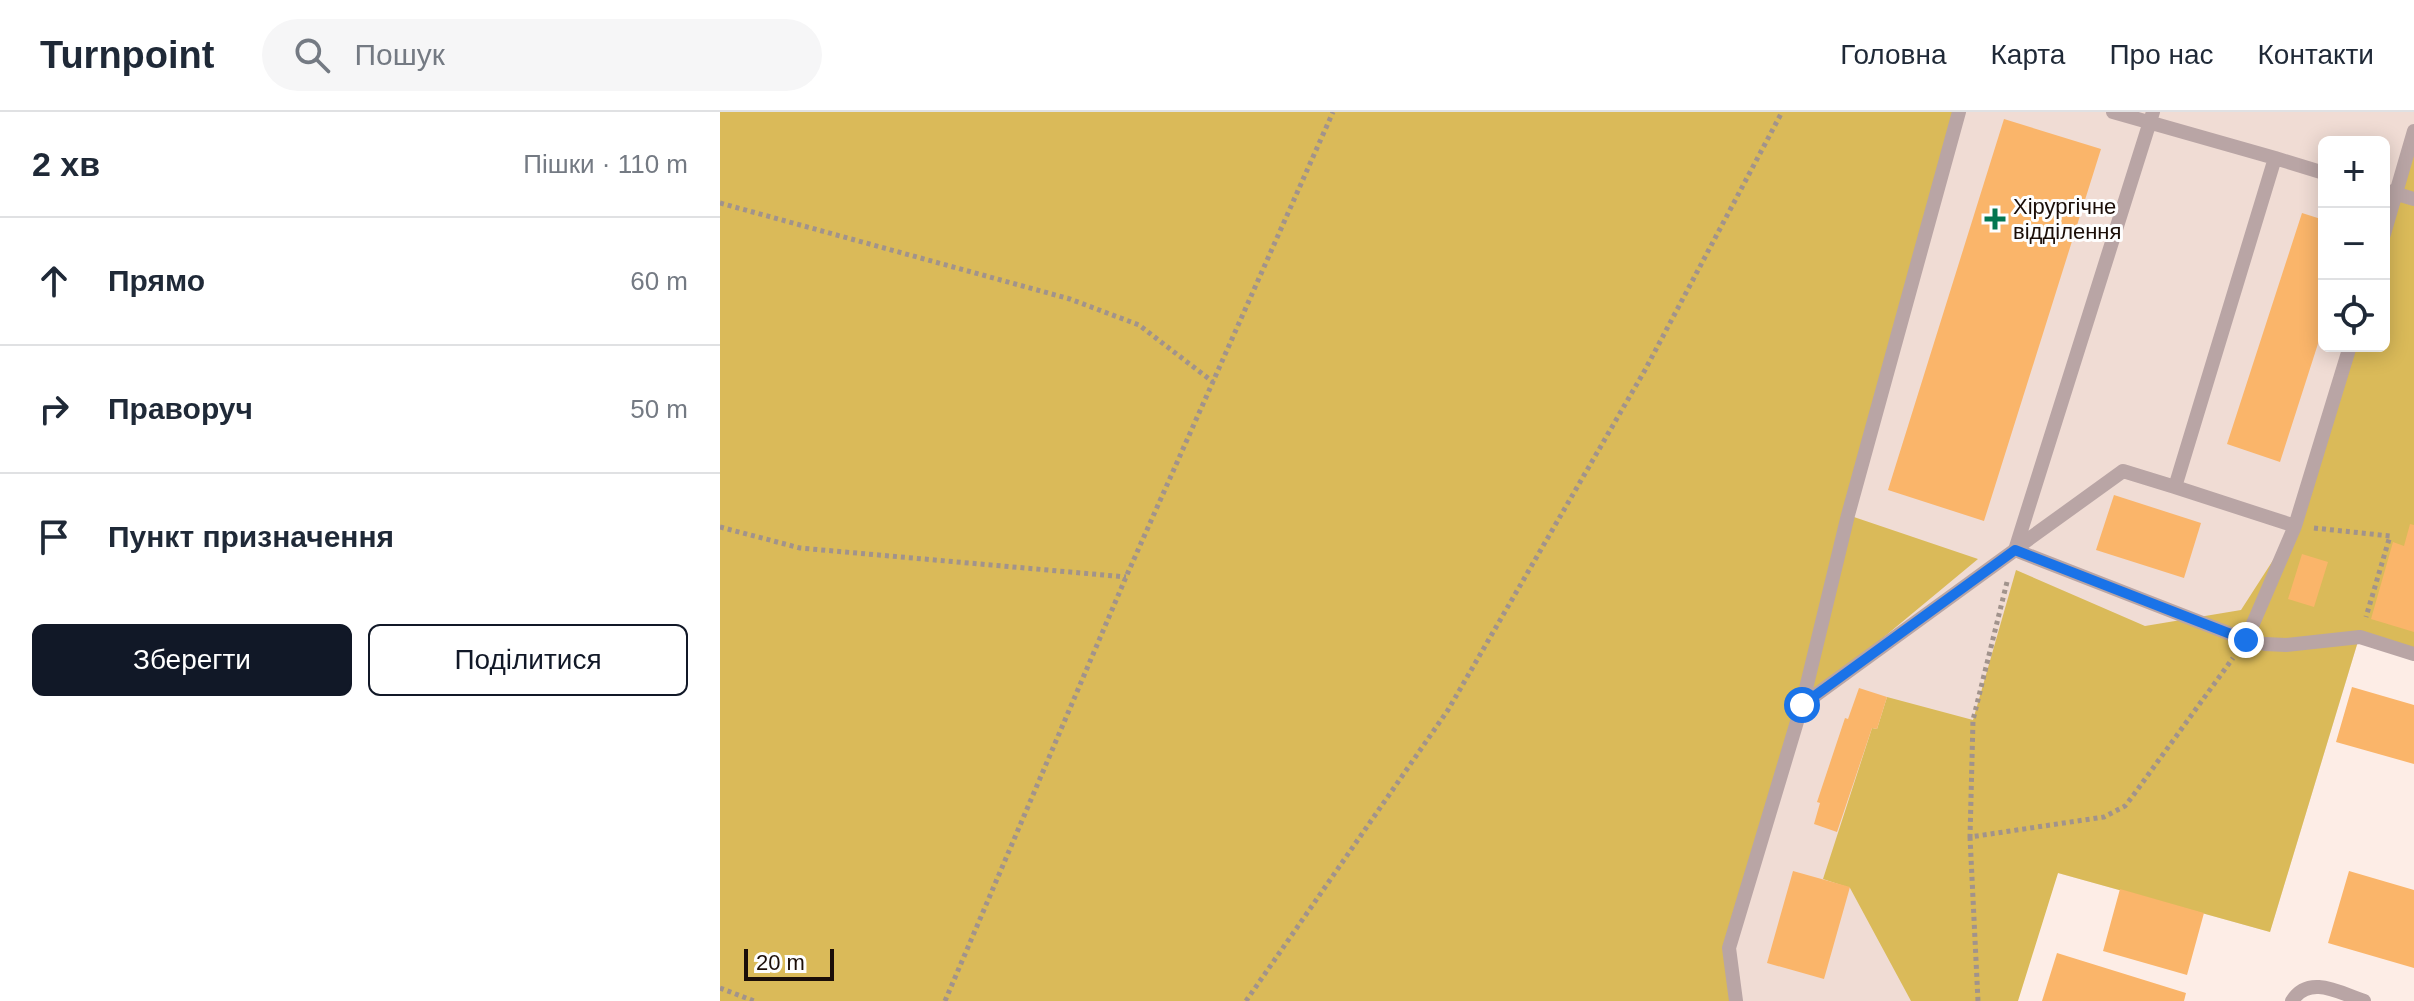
<!DOCTYPE html>
<html lang="uk">
<head>
<meta charset="utf-8">
<style>
	body { margin:0; font-family:Helvetica,sans-serif; background:#f6f6f7; color:#1f2937 }
	.controls { position:absolute; right:24px; top:24px; display:grid; overflow:hidden; border-radius:12px; box-shadow:0 4px 20px #0003 }
	.controls button { width:72px; height:72px; display:grid; place-items:center; padding:0; border:0; border-bottom:2px solid #e0e1e3; background:#fff; color:#1f2937; font:40px sans-serif }
	.scale { position:absolute; left:24px; bottom:20px; width:90px; box-sizing:border-box; padding-left:8px; border:4px solid #1b0e08; border-top:0; font-size:22px; line-height:28px; white-space:nowrap; color:#1b0e08; -webkit-text-stroke:6px #fefefe; paint-order:stroke }
	.stop { position:absolute; width:24px; height:24px; margin:-18px; border:6px solid #1a73e8; border-radius:50%; background:#fff }
	.stop.end { background:#1a73e8; border-color:#fff; box-shadow:0 2px 8px #0008 }
	.list { margin:0; padding:0; list-style:none }
	h2 { display:flex; justify-content:space-between; align-items:center; height:104px; margin:0; padding:0 32px; font-size:34px }
	h2 small { font-size:26px; font-weight:400; color:#747a83 }
	.list li { display:grid; grid-template-columns:52px 1fr auto; gap:24px; align-items:center; box-sizing:border-box; height:128px; padding:0 32px; border-top:2px solid #e0e1e3 }
	.list b { display:block; font-size:30px; white-space:nowrap }
	.list em { font-size:26px; font-style:normal; color:#747a83 }
	.actions { display:flex; gap:16px; padding:24px 32px }
	.actions a { flex:1; padding:18px 0; border:2px solid #111827; border-radius:12px; text-align:center; font-size:28px; color:#111827 }
	.actions .main { background:#111827; color:#fff }
	.icon { flex:none; width:44px; height:44px; fill:none; stroke:currentColor; stroke-width:2; stroke-linecap:round; stroke-linejoin:round }
	.map { position:relative; flex:none; width:1694px; height:889px; overflow:hidden }
	header { display:flex; align-items:center; gap:48px; box-sizing:border-box; height:112px; padding:0 40px; background:#fff; border-bottom:2px solid #e0e1e3 }
	header strong { font-size:38px }
	nav { display:flex; gap:44px; margin-inline-start:auto; font-size:28px }
	.search { width:560px; height:72px; background:#f6f6f7; display:flex; align-items:center; gap:20px; box-sizing:border-box; padding:0 28px; border-radius:44px; color:#747a83; font-size:30px }
	main { display:flex }
	aside { flex:1; background:#fff }
	.map>svg:first-child { display:block }
</style>
</head>
<body>
<header>
<strong>Turnpoint</strong>
<div class="search"><svg class="icon" aria-label="search" viewBox="0 0 24 24"><circle cx="10" cy="10" r="6"/><path d="M15 15l6 6"/></svg>Пошук</div>
<nav><a>Головна</a><a>Карта</a><a>Про нас</a><a>Контакти</a></nav>
</header>
<main>
<aside>
<h2>2 хв<small>Пішки · 110 m</small></h2>
<ul class="list">
<li><svg class="icon" aria-label="ahead" viewBox="0 0 24 24"><path d="M12 20V5M6 11l6-6 6 6"/></svg><div><b>Прямо</b></div><em>60 m</em></li>
<li><svg class="icon" aria-label="right" viewBox="0 0 24 24"><path d="M7 20v-9h11M14 6l5 5-5 5"/></svg><div><b>Праворуч</b></div><em>50 m</em></li>
<li><svg class="icon" aria-label="arrive" viewBox="0 0 24 24"><path d="M6 21V4h12l-3 4 3 4H6"/></svg><div><b>Пункт призначення</b></div></li>
</ul>
<div class="actions"><a class="main">Зберегти</a><a>Поділитися</a></div>
</aside>
<div class="map">
<svg width="1694" height="889" viewBox="0 0 1694 889">
	<rect width="100%" height="100%" fill="#fdede6"/>
	<!-- built -->
	<path fill="#f0dcd4" fill-rule="evenodd" d="M 1239,0 L 1694,0 L 1694,384 L 1670,424 L 1550,820 L 1338,761 L 1294,889 L 974,889 ZM 1604,30 L 1664,30 L 1664,234 L 1604,234 Z"/>
	<!-- forest -->
	<path fill="#daba59" d="M 0,0 L 1239,0 L 1128,403 L 1258,447 L 1082,593 L 1009,836 L 1016,889 L 0,889 Z
		M 1694,19 L 1694,542 L 1639,526 L 1550,820 L 1338,761 L 1298,889 L 1191,889 L 1130,776 L 1103,767 L 1152,616 L 1157,617 L 1167,585 L 1253,608 L 1296,458 L 1425,514 L 1521,498 L 1575,414 L 1630,234 L 1664,234 L 1664,122 Z"/>
	<!-- building -->
	<path fill="#fab56a" d="M 1284,7 L 1381,37 L 1264,409 L 1168,378 Z
		M 1582,101 L 1604,108 L 1604,213 L 1560,350 L 1507,332 Z
		M 1394,383 L 1481,411 L 1464,466 L 1376,438 Z
		M 1690,412 L 1694,413 L 1694,520 L 1651,507 L 1673,430 L 1684,434 Z
		M 1582,442 L 1608,450 L 1594,495 L 1568,487 Z
		M 1632,575 L 1694,593 L 1694,652 L 1616,630 Z
		M 1139,576 L 1167,585 L 1157,617 L 1152,616 L 1117,720 L 1094,712 L 1100,691 L 1097,690 L 1125,606 L 1128,607 Z
		M 1073,759 L 1130,775 L 1104,867 L 1047,851 Z
		M 1629,759 L 1694,778 L 1694,856 L 1608,831 Z
		M 1400,777 L 1484,801 L 1467,863 L 1383,839 Z
		M 1337,841 L 1466,881 L 1464,889 L 1322,889 Z"/>
	<g fill="none" stroke-linecap="round" stroke-linejoin="round">
		<!-- path -->
		<path stroke="#a1938c" stroke-width="5" stroke-dasharray="4 4" stroke-linecap="butt" d="M 0,91 L 350,187 L 419,213 L 493,270
			M 0,415 L 80,436 L 406,465
			M 1594,416 L 1670,424 L 1646,505
			M 1287,470 L 1253,608 L 1250,725 L 1384,705 L 1405,694 L 1412,685 L 1513,546
			M 1250,725 L 1258,889
			M 0,876 L 34,889
			M 225,889 L 406,465 L 613,0
			M 526,889 L 728,598 L 925,258 L 1062,0"/>
		<!-- lane -->
		<path stroke="#b9a5a5" stroke-width="14" d="M 1555,46 L 1604,61
			M 1664,78 L 1694,87
			M 1664,122 L 1694,19
			M 1575,414 L 1630,234
			M 1295,437 L 1403,359 L 1455,375
			M 1295,438 L 1433,0
			M 1526,528 L 1545,532 L 1566,533 L 1640,525 L 1694,542
			M 1082,593 L 1295,438 L 1526,528 L 1575,414 L 1455,375 L 1555,46 L 1393,0
			M 1016,889 L 1009,836 L 1082,593 L 1128,403 L 1239,0
			M 1572,889 C 1589,862 1620,881 1644,889"/>
	</g>
	<g fill="none" stroke-linecap="round" stroke-linejoin="round">
		<!-- route -->
		<path stroke="#1a73e8" stroke-width="10" d="M 1082,593 L 1295,438 L 1526,528"/>
	</g>
	<!-- markers -->
	<path fill="#027651" stroke="#fefefe" stroke-width="3" d="M1271 95h8v8h8v8h-8v8h-8v-8h-8v-8h8z"/>
	<g text-anchor="middle" dominant-baseline="central" stroke-width="6" stroke-linejoin="round" paint-order="stroke">
		<!-- poi labels -->
		<g font-size="22" fill="#1b0e08" stroke="#fefefe" text-anchor="start">
			<text x="1293" y="94">Хірургічне<tspan x="1293" dy="25">відділення</tspan></text>
		</g>
	</g>
</svg>
<div class="controls">
<button>+</button>
<button>−</button>
<button><svg class="icon" aria-label="locate" viewBox="0 0 24 24"><circle cx="12" cy="12" r="6"/><path d="M12 2v4M12 18v4M2 12h4M18 12h4"/></svg></button>
</div>
<div class="scale">20 m</div>
<div class="stop" style="left:1082px;top:593px"></div>
<div class="stop end" style="left:1526px;top:528px"></div>
</div>
</main>
</body>
</html>
